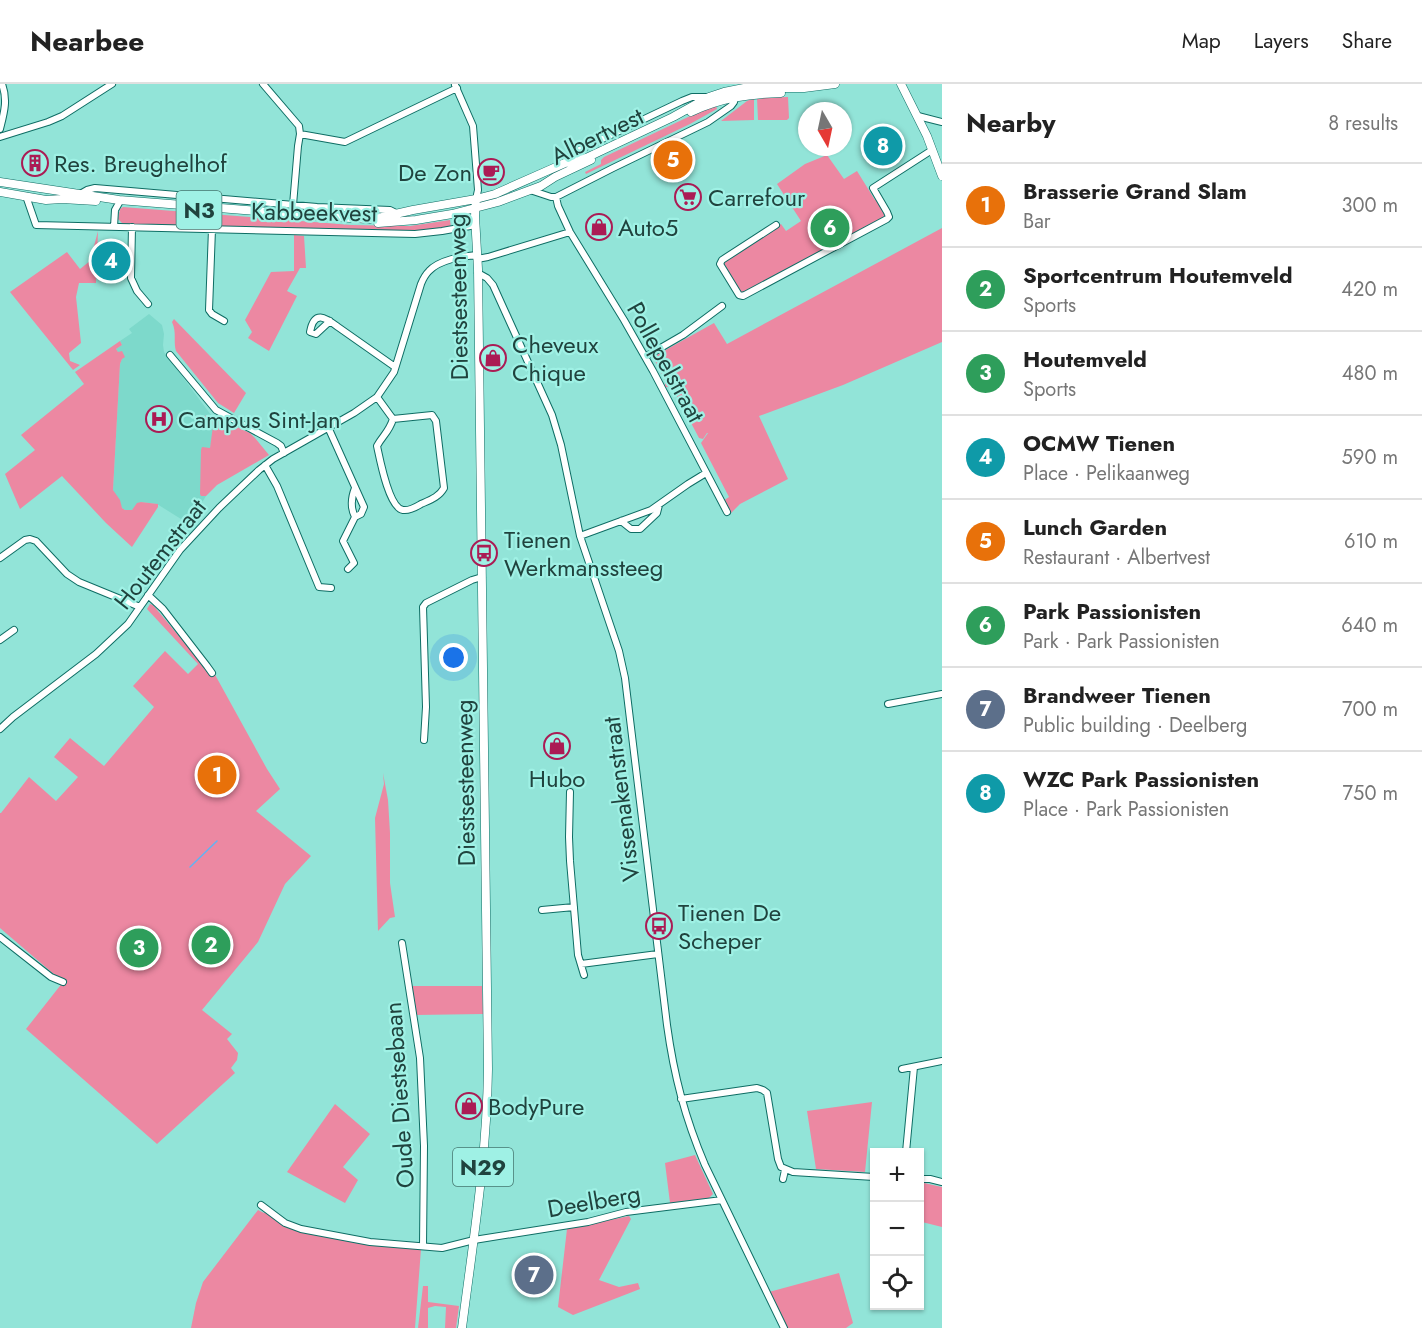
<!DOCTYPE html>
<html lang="en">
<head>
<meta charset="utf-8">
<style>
	body { margin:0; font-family:Jost,sans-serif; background:#f6f6f6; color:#222 }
	.controls { position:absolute; right:18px; bottom:18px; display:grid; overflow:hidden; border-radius:0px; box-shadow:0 2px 4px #0004 }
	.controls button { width:54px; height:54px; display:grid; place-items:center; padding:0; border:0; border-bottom:2px solid #e0e0e0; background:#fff; color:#222; font:30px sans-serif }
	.compass { position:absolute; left:798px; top:18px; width:54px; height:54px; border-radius:50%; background:#fff; box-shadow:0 2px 4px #0004; rotate:171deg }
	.you { position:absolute; left:454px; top:574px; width:21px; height:21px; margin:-15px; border:4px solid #fff; border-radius:50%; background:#1a73e8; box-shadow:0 0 0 9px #1a73e833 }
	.badge { display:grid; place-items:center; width:39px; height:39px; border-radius:50%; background:#2563eb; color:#fff; font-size:20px; font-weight:700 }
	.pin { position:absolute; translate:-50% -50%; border:3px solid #fff; box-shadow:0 2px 6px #0006 }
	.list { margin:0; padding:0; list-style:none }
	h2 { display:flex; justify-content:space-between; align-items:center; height:78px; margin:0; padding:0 24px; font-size:26px }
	h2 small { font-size:20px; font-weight:400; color:#767676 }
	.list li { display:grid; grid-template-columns:39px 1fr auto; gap:18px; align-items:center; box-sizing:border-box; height:84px; padding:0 24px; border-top:2px solid #e0e0e0 }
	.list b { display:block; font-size:22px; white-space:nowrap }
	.list p { margin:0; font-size:20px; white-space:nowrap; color:#767676 }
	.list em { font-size:20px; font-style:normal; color:#767676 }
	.icon { flex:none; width:33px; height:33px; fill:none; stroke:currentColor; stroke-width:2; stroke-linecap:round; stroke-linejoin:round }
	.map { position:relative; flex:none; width:942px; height:1244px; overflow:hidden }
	header { display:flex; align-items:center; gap:36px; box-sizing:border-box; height:84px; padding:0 30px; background:#fff; border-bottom:2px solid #e0e0e0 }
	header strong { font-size:28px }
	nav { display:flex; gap:33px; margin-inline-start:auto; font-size:21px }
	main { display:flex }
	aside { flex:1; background:#fff }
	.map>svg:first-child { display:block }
</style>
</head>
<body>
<header>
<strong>Nearbee</strong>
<nav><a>Map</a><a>Layers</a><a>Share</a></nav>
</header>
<main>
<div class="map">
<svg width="942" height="1244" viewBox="0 0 942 1244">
	<rect width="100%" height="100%" fill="#92e4d8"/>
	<!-- built -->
	<path fill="#7dd9cb" d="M 149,230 L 162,241 L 164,250 L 163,261 L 164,268 L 211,331 L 208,331 L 206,339 L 210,339 L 214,342 L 202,412 L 206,412 L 189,440 L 157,420 L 141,418 L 132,426 L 125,426 L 122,424 L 113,406 L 120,280 L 122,275 L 116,265 L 122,261 L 120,257 L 132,249 L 129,245 Z"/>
	<!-- green -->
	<path fill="#ec88a2" d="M 788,13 L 789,34 L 787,36 L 758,36 L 757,14 Z
		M 754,14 L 754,36 L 721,37 L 747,17 Z
		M 716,21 L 717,25 L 690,40 L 586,90 L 585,88 L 601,80 L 601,76 L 604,73 L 707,24 Z
		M 827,71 L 844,95 L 857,87 L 875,116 L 877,115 C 881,122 887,128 883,135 L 741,210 L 723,180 L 725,175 L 781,140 L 786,147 L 801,137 L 777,100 L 805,80 Z
		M 123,123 L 351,141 L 410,142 L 450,136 L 451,144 L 413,147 L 130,140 L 123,140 L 118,135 L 120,125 Z
		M 942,144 L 942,258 L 843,301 L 759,332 L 788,395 L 740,420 L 730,430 L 723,417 L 729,413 L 701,359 L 708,349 L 707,349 L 703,355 L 699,354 L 671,301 L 665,304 L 665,296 L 653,273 L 714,239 L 727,260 Z
		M 98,147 L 96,199 L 79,199 L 76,213 L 81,259 L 69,269 L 70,277 L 80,281 L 73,286 L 10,208 L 67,168 L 80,185 L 90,177 Z
		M 294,151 L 304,152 L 306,184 L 300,184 L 287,207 L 297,212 L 269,267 L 248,254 L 252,248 L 245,236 L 271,188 L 294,187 Z
		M 174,235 L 246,309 L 234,329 L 218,319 L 176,267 C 173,257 177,249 172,238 Z
		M 120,257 L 122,261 L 116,265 L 118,268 L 122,267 L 125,273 L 122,275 L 120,280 L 113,406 L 120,416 L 122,424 L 125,426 L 132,426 L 137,419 L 141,418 L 158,420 L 158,423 L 132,463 L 106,439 L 62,392 L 20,425 L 5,390 L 35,366 L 21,351 L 84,300 L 75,288 Z
		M 211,331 L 250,349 L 255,354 L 269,371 L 217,401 L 206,412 L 201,412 L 200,410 L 201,366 L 202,363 L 210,364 L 213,342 C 210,337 206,339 201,341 L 200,336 L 204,332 Z
		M 150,520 L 153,521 L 203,581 L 208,578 L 267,685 L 280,705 L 256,727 L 311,772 L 285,800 L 258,858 L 202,926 L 232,950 L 227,955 L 238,969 L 237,976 L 231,984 L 235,989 L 157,1060 L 26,945 L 63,898 L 0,844 L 0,729 L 1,729 L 29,693 L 56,717 L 78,693 L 54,673 L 70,654 L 104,682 L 154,623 L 133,602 L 165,567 L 188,590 L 198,580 L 147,525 Z
		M 383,689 L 388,716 L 390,749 L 390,799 L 395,833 L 390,834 L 378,847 L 375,734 L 384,700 Z
		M 411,902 L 482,902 L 483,930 L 416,931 Z
		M 872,1018 L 865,1088 L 816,1085 L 807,1027 Z
		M 335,1020 L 370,1050 L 343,1083 L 358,1096 L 345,1119 L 287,1088 Z
		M 695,1071 L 713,1110 L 709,1114 L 670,1119 L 665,1079 Z
		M 924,1099 L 942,1103 L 942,1143 L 922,1138 Z
		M 258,1126 L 264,1129 L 265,1128 L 297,1146 L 355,1159 L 421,1165 L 415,1244 L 191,1244 L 196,1219 L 203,1198 Z
		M 629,1132 L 631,1135 L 599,1196 L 619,1203 L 638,1199 L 640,1205 L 573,1231 L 558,1223 L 567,1145 Z
		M 839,1189 L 853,1239 L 846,1244 L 787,1244 L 769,1208 Z
		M 423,1202 L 428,1202 L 428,1218 L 459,1222 L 456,1244 L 445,1244 L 446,1223 L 435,1222 L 428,1224 L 428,1244 L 418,1244 Z"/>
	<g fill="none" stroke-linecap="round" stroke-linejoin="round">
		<!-- stream -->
		<path stroke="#61b3f2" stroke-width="1.5" d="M 190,783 L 217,757"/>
		<defs>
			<path id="minor" d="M 263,0 L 299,42 L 300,50 L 298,62 L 293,121
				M 455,1 L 473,42 L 478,106 L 476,115
				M 918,32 L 942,38
				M 0,45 C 4,29 8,16 2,0
				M 300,50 L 345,58 L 457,4
				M 0,53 L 48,38 L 62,32 L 112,0
				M 565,79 L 573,69 L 682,17 L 692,13 L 709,13
				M 530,106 L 551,113 L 556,113 L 613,84 L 708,38 L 731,22 L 734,18 L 735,13
				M 80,110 L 87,106 L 95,104 L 317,123 L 390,126 L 398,130
				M 26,112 L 36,141 L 415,150 L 442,147 L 476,141
				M 556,113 L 558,122 L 570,148 L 624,236 L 653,287 L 727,428
				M 776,141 L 722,176 L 720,180 L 739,211 L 743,212 L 887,135 L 889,133 L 887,128 L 873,104 L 932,66
				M 114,143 L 115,126 L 119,119
				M 132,143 L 131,194 L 137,207 L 148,220
				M 212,145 L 209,226 L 212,230 L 224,237
				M 477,175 L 488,173 L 570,148
				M 478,189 L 487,194 L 493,201 L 552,331 L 561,361 L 580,452 L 619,567 L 625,594 L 667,941 C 674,992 685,1034 705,1081 L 784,1244
				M 330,237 L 316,250 L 310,248 C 314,226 325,233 338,243 L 395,283
				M 170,271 L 216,326 L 277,359 L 281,362 L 284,369
				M 645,273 L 683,251 L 722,222
				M 377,313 L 393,335
				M 432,331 L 436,337 L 444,404 C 439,413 430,416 421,420 C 416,423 410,427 403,426 C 389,424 380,376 377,362 C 383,351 389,348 393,335 Z
				M 328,343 L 364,423 L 361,430 L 355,433 L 343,457 L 354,479 L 348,485
				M 265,381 L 277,402 L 319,503 L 331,504
				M 355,404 C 351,414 350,423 355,433
				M 621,437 L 631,445 L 640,445 L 657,429 L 659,421
				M 580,452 L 651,426 L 688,400 L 706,389
				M 0,474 L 25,456 L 30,455 L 36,457 L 67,490 L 79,498 L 140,523
				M 148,511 L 163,525 L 207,582 L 212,589
				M 0,556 L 14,546
				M 888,620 L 942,610
				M 0,645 L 13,633 L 96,570 L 128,540 L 180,466 L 219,424 L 259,386 L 273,375 L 354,329 L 377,313 L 394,288 L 421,200 C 423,195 425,191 429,187 C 439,176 462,172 477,171
				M 424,656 L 426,623 L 423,523 L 426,519 L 472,496 L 482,493
				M 570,708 L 569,753 L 570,777 L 578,871 L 584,891
				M 542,826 L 574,823
				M 0,853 L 51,893 L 63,898
				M 402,859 L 420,974 L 424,1062 L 423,1162
				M 581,880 L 658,870
				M 902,985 L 942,977
				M 681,1015 L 757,1004 L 763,1006 L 767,1009 L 778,1075 L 781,1083 L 793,1088 L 874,1093
				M 906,1068 L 914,983
				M 783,1095 L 785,1086
				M 920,1095 L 930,1095 L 942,1098
				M 261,1121 L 285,1139 L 301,1145 L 370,1158 L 442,1164 L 474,1156 L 588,1138 L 626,1128 L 722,1116"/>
			<path id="major" d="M 901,0 L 927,52 L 942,92
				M 691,28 C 720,14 749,10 781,9
				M 0,98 L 119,116 L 333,133 L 369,135 L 382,133 L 413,126 L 476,115 L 495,110 L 565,79 L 586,74 L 603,66 L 673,33 L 709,13 L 724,8 L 744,4 L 804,4 L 835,0
				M 0,108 L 46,116 L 62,115 L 96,117
				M 378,139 L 416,136 L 452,130 L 498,118 L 541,102 L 555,93 L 591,76
				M 462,1244 C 473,1158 487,1072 488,985 L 478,185 L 475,132 L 476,115"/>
		</defs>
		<!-- minor casing -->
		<use href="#minor" stroke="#0e6d64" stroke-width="8"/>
		<!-- major casing -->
		<use href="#major" stroke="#0e6d64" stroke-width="9"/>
		<!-- minor -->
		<use href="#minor" stroke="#fff" stroke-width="6"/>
		<!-- major -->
		<use href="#major" stroke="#fff" stroke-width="8"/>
	</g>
	<!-- icons -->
	<defs>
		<symbol id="building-ring" viewBox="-11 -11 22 22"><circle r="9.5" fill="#9ff1e5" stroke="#ab1b54" stroke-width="1.5"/><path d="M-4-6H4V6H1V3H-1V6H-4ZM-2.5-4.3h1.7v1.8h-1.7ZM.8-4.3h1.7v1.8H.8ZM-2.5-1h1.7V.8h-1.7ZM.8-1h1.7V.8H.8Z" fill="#ab1b54"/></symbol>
		<symbol id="cafe-ring" viewBox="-11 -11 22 22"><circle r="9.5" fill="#9ff1e5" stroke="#ab1b54" stroke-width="1.5"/><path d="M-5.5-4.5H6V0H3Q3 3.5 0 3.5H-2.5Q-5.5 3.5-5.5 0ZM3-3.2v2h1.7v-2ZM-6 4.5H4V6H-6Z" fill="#ab1b54"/></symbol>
		<symbol id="supermarket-ring" viewBox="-11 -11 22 22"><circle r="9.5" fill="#9ff1e5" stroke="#ab1b54" stroke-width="1.5"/><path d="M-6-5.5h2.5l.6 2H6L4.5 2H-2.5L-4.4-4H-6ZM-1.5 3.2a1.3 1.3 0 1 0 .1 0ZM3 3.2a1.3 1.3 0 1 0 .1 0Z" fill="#ab1b54"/></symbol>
		<symbol id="shop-ring" viewBox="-11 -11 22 22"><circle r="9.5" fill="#9ff1e5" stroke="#ab1b54" stroke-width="1.5"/><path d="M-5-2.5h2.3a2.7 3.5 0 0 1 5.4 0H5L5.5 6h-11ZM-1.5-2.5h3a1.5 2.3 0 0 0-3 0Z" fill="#ab1b54"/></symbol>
		<symbol id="hospital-ring" viewBox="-11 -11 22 22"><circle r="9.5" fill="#9ff1e5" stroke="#ab1b54" stroke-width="1.5"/><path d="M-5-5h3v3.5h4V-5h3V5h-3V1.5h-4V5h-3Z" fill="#ab1b54"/></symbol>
		<symbol id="bus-ring" viewBox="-11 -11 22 22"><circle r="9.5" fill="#9ff1e5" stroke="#ab1b54" stroke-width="1.5"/><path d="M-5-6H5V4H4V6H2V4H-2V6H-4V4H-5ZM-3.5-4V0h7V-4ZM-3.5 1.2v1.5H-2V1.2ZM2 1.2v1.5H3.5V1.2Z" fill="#ab1b54"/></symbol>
	</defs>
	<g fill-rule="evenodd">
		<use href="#building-ring" x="20" y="64" width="30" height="30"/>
		<use href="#cafe-ring" x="476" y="73" width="30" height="30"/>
		<use href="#supermarket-ring" x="673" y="98" width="30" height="30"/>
		<use href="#shop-ring" x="584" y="128" width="30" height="30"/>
		<use href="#shop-ring" x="478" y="259" width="30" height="30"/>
		<use href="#hospital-ring" x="144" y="320" width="30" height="30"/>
		<use href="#bus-ring" x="469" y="454" width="30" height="30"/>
		<use href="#shop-ring" x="542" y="647" width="30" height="30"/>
		<use href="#bus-ring" x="644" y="827" width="30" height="30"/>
		<use href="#shop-ring" x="454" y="1007" width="30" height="30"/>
	</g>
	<g text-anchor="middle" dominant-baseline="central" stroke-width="4.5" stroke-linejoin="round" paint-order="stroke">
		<!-- shield labels -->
		<g fill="#9ff1e5" stroke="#467770" stroke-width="1.5">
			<rect x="176.5" y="107" width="45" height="38" rx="4.5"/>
			<rect x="453" y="1064" width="60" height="38" rx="4.5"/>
		</g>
		<g font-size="22" font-weight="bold" fill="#20433e">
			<text x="199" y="126">N3</text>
			<text x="483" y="1083">N29</text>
		</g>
		<!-- street labels -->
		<g font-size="24" fill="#20433e" stroke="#9ff1e5">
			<text transform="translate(597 52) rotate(-26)">Albertvest</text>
			<text transform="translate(314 128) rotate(1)">Kabbeekvest</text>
			<text transform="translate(458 213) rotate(-91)">Diestsesteenweg</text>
			<text transform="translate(666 278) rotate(61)">Pollepelstraat</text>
			<text transform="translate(160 470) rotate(-52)">Houtemstraat</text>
			<text transform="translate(465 699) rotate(-91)">Diestsesteenweg</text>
			<text transform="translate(621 715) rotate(-97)">Vissenakenstraat</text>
			<text transform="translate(399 1011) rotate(-94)">Oude Diestsebaan</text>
			<text transform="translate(594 1117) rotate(-10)">Deelberg</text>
		</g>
		<!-- poi labels -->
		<g font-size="24" fill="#20433e" stroke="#9ff1e5" text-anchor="start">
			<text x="54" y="79">Res. Breughelhof</text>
			<text x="472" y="88" text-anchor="end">De Zon</text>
			<text x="708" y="113">Carrefour</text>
			<text x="618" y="143">Auto5</text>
			<text x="512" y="260">Cheveux<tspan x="512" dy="28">Chique</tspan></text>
			<text x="178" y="335">Campus Sint-Jan</text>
			<text x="504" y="455">Tienen<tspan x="504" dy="28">Werkmanssteeg</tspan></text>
			<text x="557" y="694" text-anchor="middle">Hubo</text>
			<text x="678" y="828">Tienen De<tspan x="678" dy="28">Scheper</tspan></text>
			<text x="488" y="1022">BodyPure</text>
		</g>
	</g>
</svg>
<div class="controls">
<button>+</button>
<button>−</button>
<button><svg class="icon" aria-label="locate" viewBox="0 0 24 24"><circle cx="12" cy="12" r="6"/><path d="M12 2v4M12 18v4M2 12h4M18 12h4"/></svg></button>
</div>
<svg class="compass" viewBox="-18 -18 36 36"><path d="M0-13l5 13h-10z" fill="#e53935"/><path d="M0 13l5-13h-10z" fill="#767676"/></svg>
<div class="you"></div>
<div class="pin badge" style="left:217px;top:691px;background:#e8710a">1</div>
<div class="pin badge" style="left:211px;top:861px;background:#2e9e5b">2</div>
<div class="pin badge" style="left:139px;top:864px;background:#2e9e5b">3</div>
<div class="pin badge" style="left:111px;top:177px;background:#0f9aa8">4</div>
<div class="pin badge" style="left:673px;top:76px;background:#e8710a">5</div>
<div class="pin badge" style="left:830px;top:144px;background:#2e9e5b">6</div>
<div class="pin badge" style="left:534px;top:1191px;background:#5c6f8a">7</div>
<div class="pin badge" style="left:883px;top:62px;background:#0f9aa8">8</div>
</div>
<aside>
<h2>Nearby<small>8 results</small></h2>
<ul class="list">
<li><span class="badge" style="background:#e8710a">1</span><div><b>Brasserie Grand Slam</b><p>Bar</p></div><em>300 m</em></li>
<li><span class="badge" style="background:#2e9e5b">2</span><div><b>Sportcentrum Houtemveld</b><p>Sports</p></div><em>420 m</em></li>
<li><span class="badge" style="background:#2e9e5b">3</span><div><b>Houtemveld</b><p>Sports</p></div><em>480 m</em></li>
<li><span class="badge" style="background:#0f9aa8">4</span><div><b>OCMW Tienen</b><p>Place · Pelikaanweg</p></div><em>590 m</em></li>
<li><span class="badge" style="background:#e8710a">5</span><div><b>Lunch Garden</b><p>Restaurant · Albertvest</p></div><em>610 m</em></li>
<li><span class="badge" style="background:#2e9e5b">6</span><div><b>Park Passionisten</b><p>Park · Park Passionisten</p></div><em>640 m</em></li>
<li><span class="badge" style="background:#5c6f8a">7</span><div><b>Brandweer Tienen</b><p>Public building · Deelberg</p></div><em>700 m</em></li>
<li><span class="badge" style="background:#0f9aa8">8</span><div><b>WZC Park Passionisten</b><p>Place · Park Passionisten</p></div><em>750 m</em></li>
</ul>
</aside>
</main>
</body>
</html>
